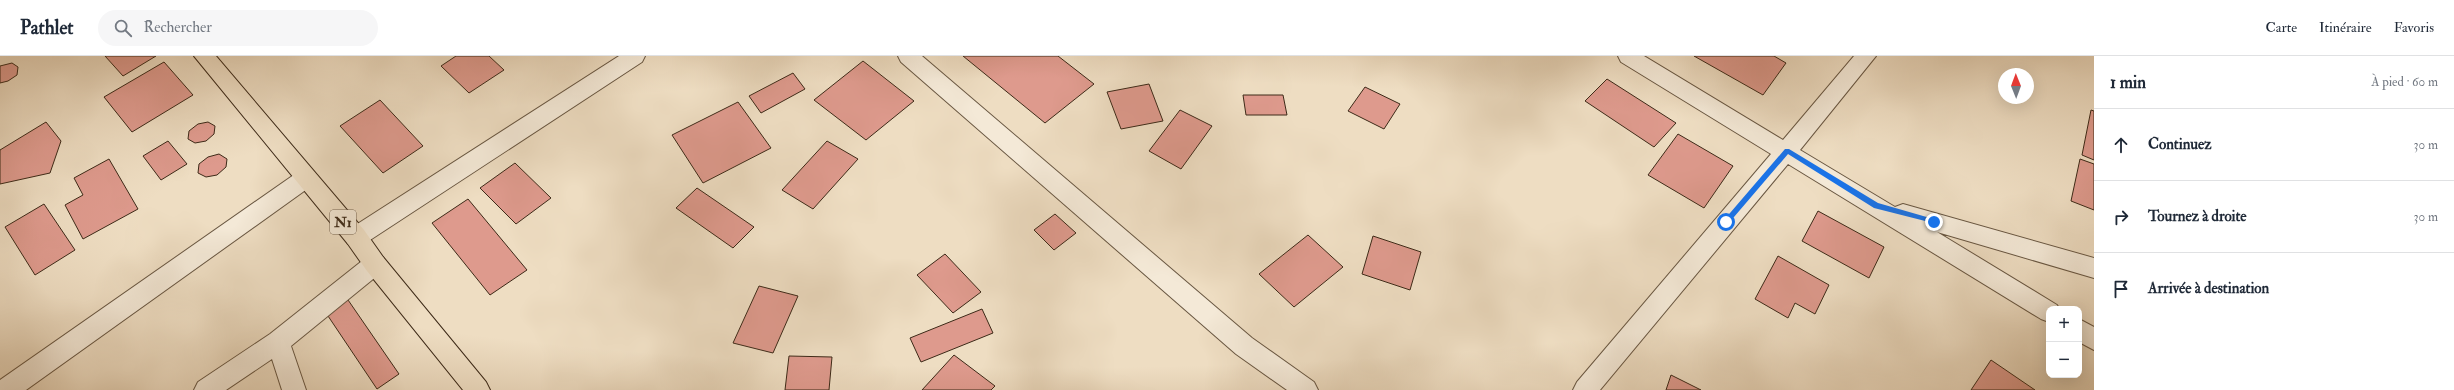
<!DOCTYPE html>
<html lang="fr">
<head>
<meta charset="utf-8">
<style>
	body { margin:0; font-family:"IM FELL Double Pica",serif; background:#f6f6f7; color:#1f2937 }
	.controls { position:absolute; right:12px; bottom:12px; display:grid; overflow:hidden; border-radius:8px; box-shadow:0 4px 16px #0002 }
	.controls button { width:36px; height:36px; display:grid; place-items:center; padding:0; border:0; border-bottom:1px solid #e0e1e3; background:#fff; color:#1f2937; font:20px sans-serif }
	.compass { position:absolute; left:1998px; top:12px; width:36px; height:36px; border-radius:50%; background:#fff; box-shadow:0 4px 16px #0002; rotate:359deg }
	.stop { position:absolute; width:12px; height:12px; margin:-9px; border:3px solid #1a73e8; border-radius:50%; background:#fff }
	.stop.end { background:#1a73e8; border-color:#fff; box-shadow:0 1px 4px #0008 }
	.list { margin:0; padding:0; list-style:none }
	h2 { display:flex; justify-content:space-between; align-items:center; height:52px; margin:0; padding:0 16px; font-size:17px }
	h2 small { font-size:13px; font-weight:400; color:#747a83 }
	.list li { display:grid; grid-template-columns:26px 1fr auto; gap:12px; align-items:center; box-sizing:border-box; height:72px; padding:0 16px; border-top:1px solid #e0e1e3 }
	.list b { display:block; font-size:15px; white-space:nowrap }
	.list em { font-size:13px; font-style:normal; color:#747a83 }
	.icon { flex:none; width:22px; height:22px; fill:none; stroke:currentColor; stroke-width:2; stroke-linecap:round; stroke-linejoin:round }
	.map { position:relative; flex:none; width:2094px; height:334px; overflow:hidden }
	header { display:flex; align-items:center; gap:24px; box-sizing:border-box; height:56px; padding:0 20px; background:#fff; border-bottom:1px solid #e0e1e3 }
	header strong { font-size:19px }
	nav { display:flex; gap:22px; margin-inline-start:auto; font-size:14px }
	.search { width:280px; height:36px; background:#f6f6f7; display:flex; align-items:center; gap:10px; box-sizing:border-box; padding:0 14px; border-radius:22px; color:#747a83; font-size:15px }
	main { display:flex }
	aside { flex:1; background:#fff }
	.map>svg:first-child { display:block }
</style>
</head>
<body>
<header>
<strong>Pathlet</strong>
<div class="search"><svg class="icon" aria-label="search" viewBox="0 0 24 24"><circle cx="10" cy="10" r="6"/><path d="M15 15l6 6"/></svg>Rechercher</div>
<nav><a>Carte</a><a>Itinéraire</a><a>Favoris</a></nav>
</header>
<main>
<div class="map">
<svg width="2094" height="334" viewBox="0 0 2094 334">
	<rect width="100%" height="100%" fill="#eeddc2"/>
	<filter id="stains"><feTurbulence type="fractalNoise" baseFrequency=".005" numOctaves="4"/><feColorMatrix values="0 0 0 0 .2 0 0 0 0 .09 0 0 0 0 .02 0 0 0 .5 -.17"/></filter>
	<radialGradient id="worn" r=".72"><stop offset=".6" stop-color="#630" stop-opacity="0"/><stop offset="1" stop-color="#630" stop-opacity=".3"/></radialGradient>
	<!-- building -->
	<path fill="#de9a8d" stroke="#3d2a18" d="M 105,0 L 156,0 L 123,20 Z
		M 456,0 L 489,0 L 504,14 L 469,37 L 441,10 Z
		M 963,0 L 1058,0 L 1094,28 L 1045,67 Z
		M 1694,0 L 1774,0 L 1786,7 L 1763,39 Z
		M 863,5 L 914,45 L 866,84 L 814,44 Z
		M 164,6 L 193,39 L 132,76 L 104,41 Z
		M 12,7 L 18,11 L 17,19 L 8,25 L 0,27 L 0,10 Z
		M 793,17 L 805,33 L 761,57 L 749,40 Z
		M 1607,23 L 1676,67 L 1654,91 L 1585,45 Z
		M 1149,28 L 1163,65 L 1121,73 L 1107,36 Z
		M 1365,31 L 1400,48 L 1384,73 L 1348,55 Z
		M 1243,39 L 1283,39 L 1287,59 L 1246,59 Z
		M 380,44 L 423,90 L 383,117 L 340,70 Z
		M 738,46 L 771,92 L 703,127 L 672,79 Z
		M 1180,54 L 1212,70 L 1181,113 L 1149,95 Z
		M 2091,54 L 2094,55 L 2094,104 L 2082,99 Z
		M 46,66 L 61,85 L 50,117 L 0,128 L 0,94 Z
		M 208,66 L 215,70 L 214,78 L 206,85 L 195,87 L 188,83 L 189,75 L 198,68 Z
		M 1678,78 L 1733,110 L 1704,152 L 1648,119 Z
		M 168,85 L 187,108 L 161,124 L 143,100 Z
		M 827,85 L 858,103 L 813,153 L 782,134 Z
		M 219,98 L 227,103 L 226,111 L 217,119 L 206,121 L 198,117 L 199,108 L 208,101 Z
		M 109,103 L 138,153 L 83,183 L 65,149 L 83,139 L 74,122 Z
		M 2080,103 L 2094,108 L 2094,154 L 2071,145 Z
		M 515,107 L 551,142 L 516,168 L 480,132 Z
		M 697,132 L 754,171 L 733,192 L 676,152 Z
		M 468,143 L 527,214 L 490,239 L 432,167 Z
		M 44,148 L 75,194 L 35,219 L 5,171 Z
		M 1818,155 L 1884,191 L 1869,222 L 1802,185 Z
		M 1055,158 L 1076,177 L 1054,194 L 1034,174 Z
		M 1308,179 L 1343,211 L 1294,251 L 1259,218 Z
		M 1373,180 L 1421,196 L 1410,234 L 1362,218 Z
		M 945,198 L 981,236 L 953,257 L 917,219 Z
		M 1778,200 L 1829,229 L 1815,258 L 1795,247 L 1788,262 L 1755,243 Z
		M 759,230 L 798,240 L 773,297 L 733,287 Z
		M 346,241 L 399,318 L 377,333 L 324,254 Z
		M 982,253 L 993,277 L 921,306 L 910,282 Z
		M 954,299 L 995,330 L 991,334 L 922,334 Z
		M 789,300 L 832,301 L 829,334 L 785,334 Z
		M 1991,304 L 2035,334 L 1971,334 Z
		M 1671,319 L 1701,334 L 1666,334 Z"/>
	<g fill="none" stroke-linecap="round" stroke-linejoin="round">
		<defs>
			<path id="minor" d="M 619,0 L 645,0 L 642,6 L 364,188 L 356,191 L 348,188 L 345,181 L 348,174 Z
				M 898,0 L 922,0 L 1252,282 L 1314,326 L 1318,334 L 1287,334 L 1236,298 L 901,6 Z
				M 1618,0 L 1644,0 L 1783,84 L 1854,0 L 1876,0 L 1800,94 L 1895,151 L 1903,148 L 2094,202 L 2094,222 L 1937,176 L 2057,249 L 2059,253 L 2049,253 L 2049,266 L 2041,263 L 1788,108 L 1600,334 L 1573,334 L 1577,326 L 1771,98 L 1621,6 Z
				M 306,113 L 314,116 L 317,122 L 314,128 L 26,334 L 0,334 L 0,324 L 298,116 Z
				M 375,198 L 383,201 L 386,208 L 383,215 L 291,290 L 306,334 L 282,334 L 272,303 L 226,334 L 194,334 L 198,326 L 270,278 L 367,201 Z
				M 2079,263 L 2094,271 L 2094,294 L 2079,286 Z"/>
			<path id="highway" d="M 194,0 L 216,0 L 364,174 L 383,201 L 486,326 L 490,334 L 463,334 L 367,215 L 348,188 Z"/>
		</defs>
		<!-- minor casing -->
		<use href="#minor" stroke="#695742" stroke-width="2"/>
		<!-- highway casing -->
		<use href="#highway" stroke="#3d2a18" stroke-width="2"/>
		<!-- minor -->
		<use href="#minor" fill="#f4e9d7" fill-rule="evenodd"/>
		<!-- highway -->
		<use href="#highway" fill="#eeddc2" fill-rule="evenodd"/>
	</g>
	<!-- route -->
	<path fill="#1a73e8" d="M 1785,93 L 1789,93 L 1878,147 L 1937,164 L 1937,168 L 1874,152 L 1788,98 L 1728,168 L 1724,168 L 1724,164 Z"/>
	<g text-anchor="middle" dominant-baseline="central" stroke-width="4" stroke-linejoin="round" paint-order="stroke">
		<!-- shield labels -->
		<rect fill="#f4e9d7" stroke="#746351" stroke-width="1" x="330" y="154" width="26" height="24" rx="3"/>
		<g font-size="14" font-weight="bold" fill="#3d2a18">
			<text x="343" y="166">N1</text>
		</g>
	</g>
	<rect width="100%" height="100%" filter="url(#stains)"/>
	<rect width="100%" height="100%" fill="url(#worn)"/>
</svg>
<div class="controls">
<button>+</button>
<button>−</button>
</div>
<svg class="compass" viewBox="-18 -18 36 36"><path d="M0-13l5 13h-10z" fill="#e53935"/><path d="M0 13l5-13h-10z" fill="#747a83"/></svg>
<div class="stop" style="left:1726px;top:166px"></div>
<div class="stop end" style="left:1934px;top:166px"></div>
</div>
<aside>
<h2>1 min<small>À pied · 60 m</small></h2>
<ul class="list">
<li><svg class="icon" aria-label="ahead" viewBox="0 0 24 24"><path d="M12 20V5M6 11l6-6 6 6"/></svg><div><b>Continuez</b></div><em>30 m</em></li>
<li><svg class="icon" aria-label="right" viewBox="0 0 24 24"><path d="M7 20v-9h11M14 6l5 5-5 5"/></svg><div><b>Tournez à droite</b></div><em>30 m</em></li>
<li><svg class="icon" aria-label="arrive" viewBox="0 0 24 24"><path d="M6 21V4h12l-3 4 3 4H6"/></svg><div><b>Arrivée à destination</b></div></li>
</ul>
</aside>
</main>
</body>
</html>
